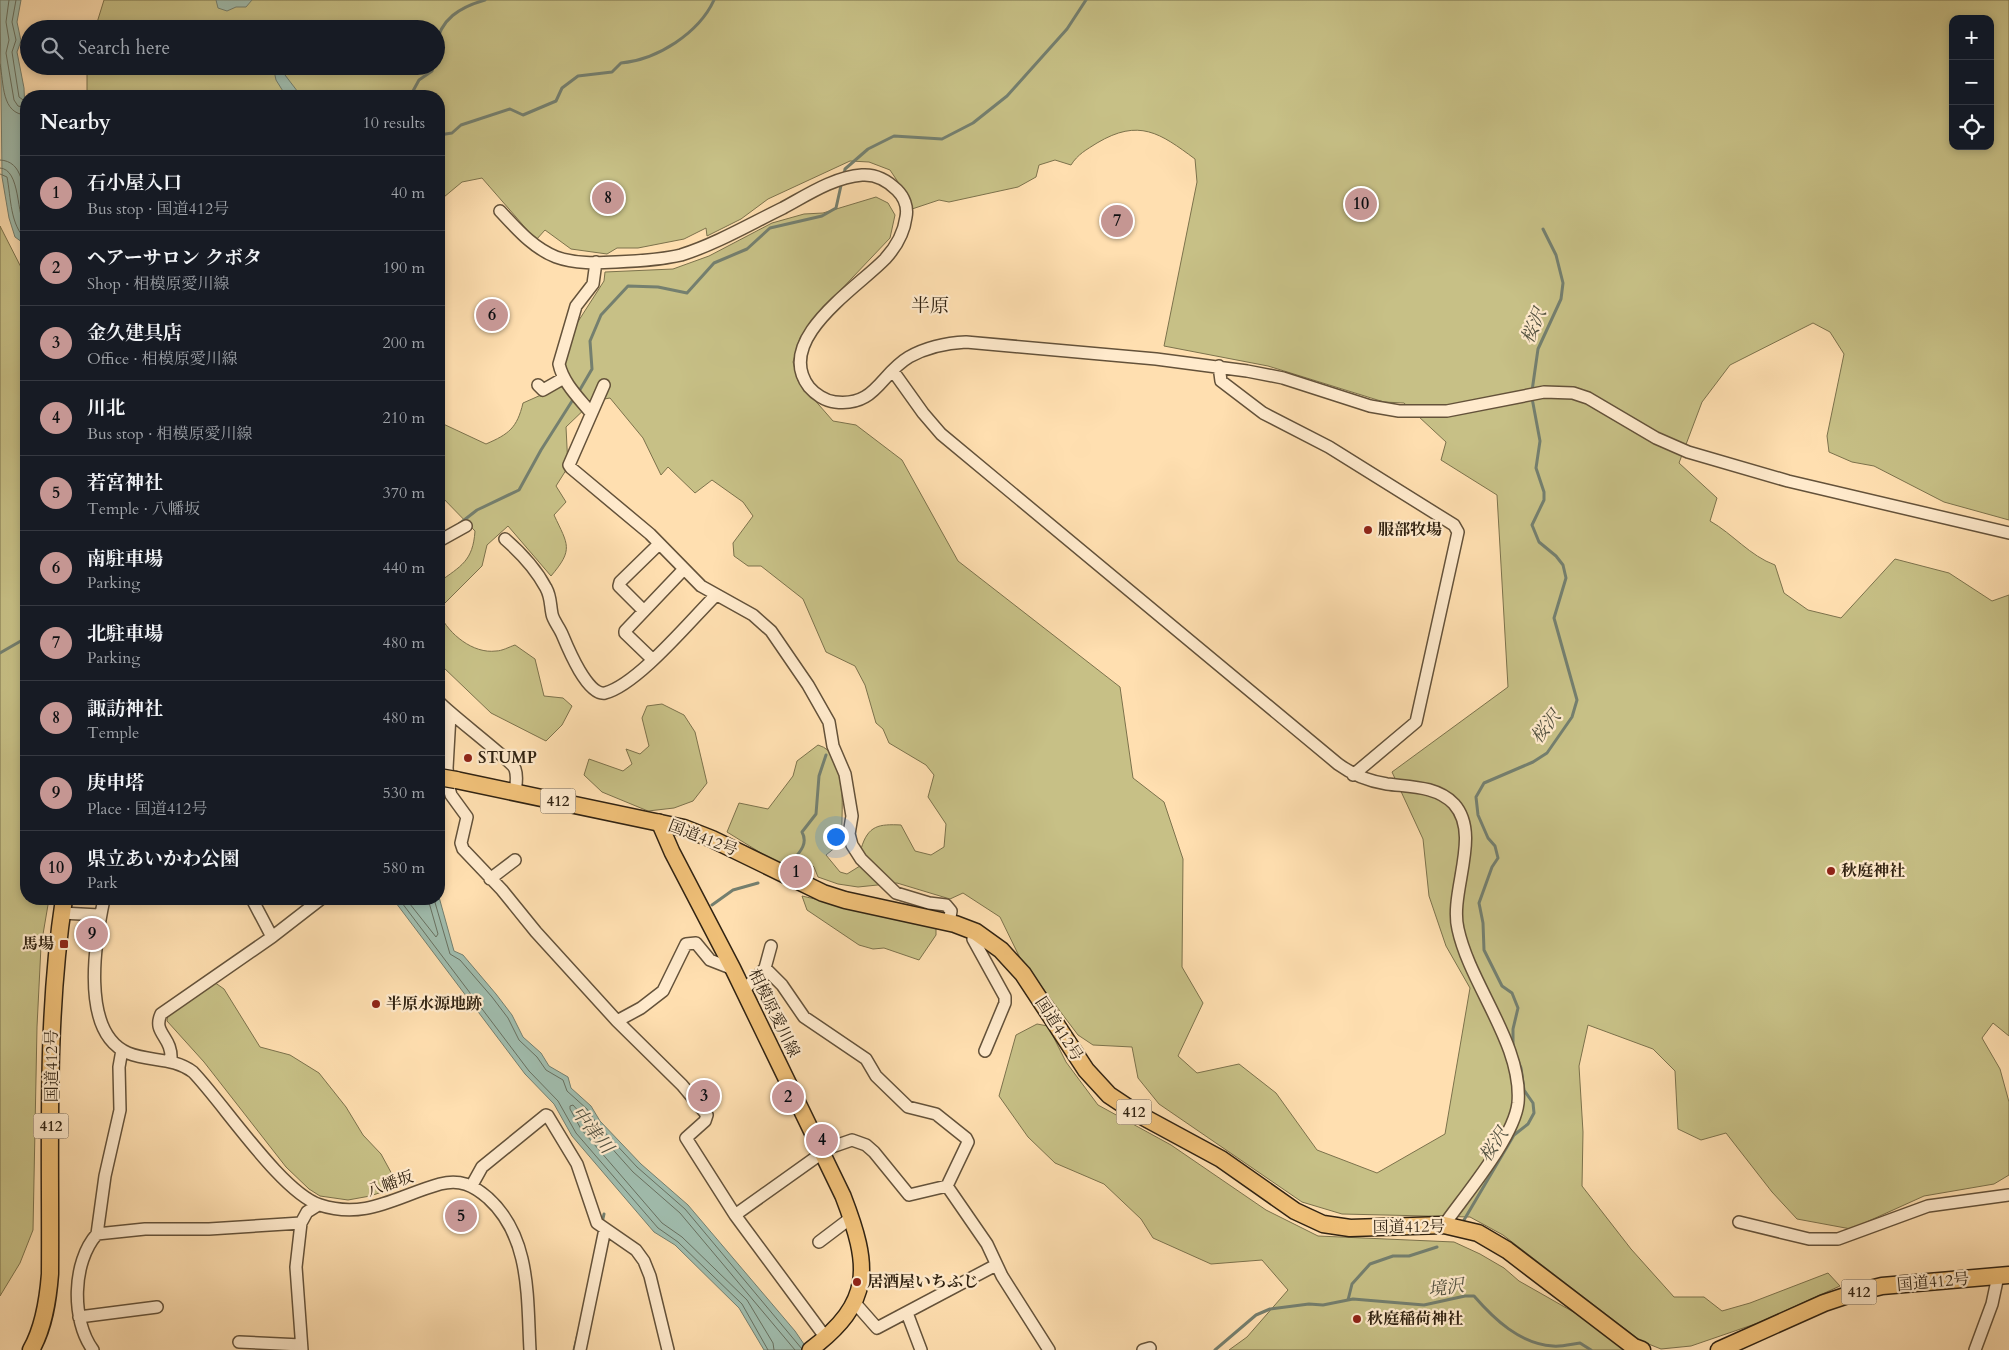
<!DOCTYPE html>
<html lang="en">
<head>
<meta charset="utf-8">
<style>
	body { margin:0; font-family:Cardo,"Noto Serif JP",serif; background:#20242c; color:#f1f3f6 }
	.controls { position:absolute; right:15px; top:15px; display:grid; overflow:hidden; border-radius:10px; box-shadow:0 2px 8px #0003 }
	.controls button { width:45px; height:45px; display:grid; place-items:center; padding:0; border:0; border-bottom:1px solid #363941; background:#171b24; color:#f1f3f6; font:25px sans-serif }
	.you { position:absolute; left:835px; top:836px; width:18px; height:18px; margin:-12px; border:4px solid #fff; border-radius:50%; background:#1a73e8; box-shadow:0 0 0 8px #1a73e833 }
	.badge { display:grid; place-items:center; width:32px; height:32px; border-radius:50%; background:#c59692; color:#111; font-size:16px; font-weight:700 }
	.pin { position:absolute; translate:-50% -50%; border:2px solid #fff; box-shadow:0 1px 5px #0006 }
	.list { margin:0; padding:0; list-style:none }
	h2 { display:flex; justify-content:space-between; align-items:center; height:65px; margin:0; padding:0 20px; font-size:21px }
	h2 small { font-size:16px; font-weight:400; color:#9ea1a6 }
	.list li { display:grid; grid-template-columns:32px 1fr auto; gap:15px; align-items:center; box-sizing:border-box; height:75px; padding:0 20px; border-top:1px solid #363941 }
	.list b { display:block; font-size:19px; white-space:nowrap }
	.list p { margin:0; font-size:16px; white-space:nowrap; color:#9ea1a6 }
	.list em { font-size:16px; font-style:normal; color:#9ea1a6 }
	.icon { flex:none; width:28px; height:28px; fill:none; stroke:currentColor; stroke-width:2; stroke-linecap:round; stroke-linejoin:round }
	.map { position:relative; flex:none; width:2009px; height:1350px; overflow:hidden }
	.search { position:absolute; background:#171b24; box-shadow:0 2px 8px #0003; left:20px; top:20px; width:425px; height:55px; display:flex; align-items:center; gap:12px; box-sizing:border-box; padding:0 18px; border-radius:28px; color:#9ea1a6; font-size:19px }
	.panel { position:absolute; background:#171b24; box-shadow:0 2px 8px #0003; left:20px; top:90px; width:425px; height:815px; border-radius:20px }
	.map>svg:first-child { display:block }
</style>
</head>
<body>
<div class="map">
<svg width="2009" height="1350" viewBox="0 0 2009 1350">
	<rect width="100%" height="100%" fill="#ffdfb0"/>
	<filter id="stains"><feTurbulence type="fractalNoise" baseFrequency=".004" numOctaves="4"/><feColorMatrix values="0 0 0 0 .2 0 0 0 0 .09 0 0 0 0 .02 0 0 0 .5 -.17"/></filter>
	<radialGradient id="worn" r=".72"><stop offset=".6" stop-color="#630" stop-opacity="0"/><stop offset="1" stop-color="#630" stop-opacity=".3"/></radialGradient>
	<!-- green -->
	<path fill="#c7c086" stroke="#7c724c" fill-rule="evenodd" d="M 104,0 L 2009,0 L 2009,520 L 1944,502 L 1874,466 L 1852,462 L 1829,452 L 1827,436 L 1844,354 L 1830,332 L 1813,323 L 1730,365 L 1702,402 L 1679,463 L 1717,498 L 1710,521 C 1733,534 1750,556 1775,565 L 1784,593 L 1808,610 L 1841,618 L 1895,559 L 1949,573 L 1992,601 L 2009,595 L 2009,1036 L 1993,1023 L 1982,1038 L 2000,1069 L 2009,1102 L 2009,1175 L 1994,1184 L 1924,1196 L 1851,1229 L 1797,1219 L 1772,1192 L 1726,1133 L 1701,1140 L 1678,1129 L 1675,1071 L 1653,1049 L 1588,1025 L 1579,1066 L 1583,1132 L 1582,1186 L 1631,1249 L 1674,1297 L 1704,1297 L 1722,1311 L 1750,1303 L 1828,1273 L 1840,1286 L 1758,1323 L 1691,1346 L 1661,1349 L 1641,1341 L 1503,1235 L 1470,1217 L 1342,1214 L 1302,1202 L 1159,1104 L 1138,1078 L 1132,1047 L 1093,1045 L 1078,1035 L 1020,958 L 1000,917 L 963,893 L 950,899 L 897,883 L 858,887 L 838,884 L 818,877 L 814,867 L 802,855 L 790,867 L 782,866 L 727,832 L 739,803 L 768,809 L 793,776 L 797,761 L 818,745 C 851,754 840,816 842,842 L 826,855 L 840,872 L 847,874 L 868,861 L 861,849 C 868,825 879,824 901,825 L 915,851 L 931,855 L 944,847 L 946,824 L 928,797 L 934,775 L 926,765 L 889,743 L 883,729 L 876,723 L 865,685 L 855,666 L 826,652 L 803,599 L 761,566 L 748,566 L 734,556 L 733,543 L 753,516 L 743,502 L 712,480 L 695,493 L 668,467 L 661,475 L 643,438 L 610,398 L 593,401 L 566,427 L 568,467 L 556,486 L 566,502 L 554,515 C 568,545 574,549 551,576 L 508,526 L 487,545 L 482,566 L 444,604 L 440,615 C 449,634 473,654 496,651 C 502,651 509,647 515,645 L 535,659 L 544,696 L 563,698 L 572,706 L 562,725 L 546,741 L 491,713 L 443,667 L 439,660 L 439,582 C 461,566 473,561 475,531 L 439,494 L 439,422 L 486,444 C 509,434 517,428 523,403 L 559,387 L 568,373 L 562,364 L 572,331 L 604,281 L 605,272 L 673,269 L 709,256 L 772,223 L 804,214 L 823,213 L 876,197 L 888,203 L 895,215 L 890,238 L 814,318 L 800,338 L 793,362 L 798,381 L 833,421 L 856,425 L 902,460 L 958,561 L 1120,687 L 1133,778 L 1164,802 L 1183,859 L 1182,967 L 1203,1003 L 1178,1056 L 1197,1073 L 1239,1064 L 1276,1093 L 1317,1150 L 1377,1173 L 1445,1134 L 1470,988 L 1446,946 L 1429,896 L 1423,839 L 1392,772 L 1508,687 L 1497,495 L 1441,460 L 1446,442 L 1404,403 L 1384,402 L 1268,366 L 1164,346 L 1197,182 L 1195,159 C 1160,133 1139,118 1097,143 C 1086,150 1078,154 1071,165 L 1055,160 L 1039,165 L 1036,177 L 1018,187 L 949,202 L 939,200 L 912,209 L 904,191 L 890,170 L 869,162 L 850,161 L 768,199 L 741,219 L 707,236 L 706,228 L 684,239 L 638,248 L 617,248 L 607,254 L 571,249 L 545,230 L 536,240 L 482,178 L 462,182 L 444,197 L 442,196 L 439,198 L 439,96 L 87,96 L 87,66 L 436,66 L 436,29 L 95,29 ZM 1953,19 L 1990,19 L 1990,146 L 1953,146 Z
		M 0,226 L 26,277 L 26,899 L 49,899 L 41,946 L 37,1027 L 33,1230 L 20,1263 L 0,1296 Z
		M 662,704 L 684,715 L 695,732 L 707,783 L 693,801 L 674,808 L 648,811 L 602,792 L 584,775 L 589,759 L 623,771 L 632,764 L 626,749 L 640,754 L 649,746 L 642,718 L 647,706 Z
		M 802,896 L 936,927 L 936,935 L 919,960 L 884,948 L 873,949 L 859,945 L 807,910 Z
		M 214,982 L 224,989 L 260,1047 L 290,1055 L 319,1073 L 346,1107 L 363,1135 L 381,1154 L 393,1176 L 393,1183 L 388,1190 L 370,1196 L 348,1200 L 320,1196 L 309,1189 L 286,1167 L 204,1062 L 167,1021 L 168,1014 Z
		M 1037,1024 L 1048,1026 L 1066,1062 L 1098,1105 L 1171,1145 L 1266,1210 L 1318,1236 L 1454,1242 L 1480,1254 L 1504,1268 L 1519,1281 L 1584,1318 L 1625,1350 L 1229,1350 L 1247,1337 L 1288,1290 L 1262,1260 L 1211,1264 L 1153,1238 L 1141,1219 L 1104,1184 L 1055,1163 L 1028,1137 L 999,1096 L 1016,1035 Z"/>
	<!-- water -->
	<path fill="#a0bcad" stroke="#747f6f" d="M 0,0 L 21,0 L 17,22 L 21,41 L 17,52 L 24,88 L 25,112 L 26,245 L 15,237 L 9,218 L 2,177 Z
		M 216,0 L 252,0 L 246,7 L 236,7 L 227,11 L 218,8 Z
		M 273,66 L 294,66 L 295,68 L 285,75 L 301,96 L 286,96 L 276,80 Z
		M 439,897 L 454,951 L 463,955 L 496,994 L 512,1015 L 523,1037 L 541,1053 L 549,1066 L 568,1077 L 571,1088 L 591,1106 L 600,1121 L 641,1164 L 688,1205 L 795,1331 L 808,1350 L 764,1350 L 739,1308 L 675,1245 L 654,1232 L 572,1136 L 554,1104 L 525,1074 L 393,899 Z"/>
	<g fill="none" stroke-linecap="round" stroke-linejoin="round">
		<!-- shore -->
		<path stroke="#687060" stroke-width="1" d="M 9,0 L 6,22 L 9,40 L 6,53 L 14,100 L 18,106 L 26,108
			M 16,0 L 12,22 L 16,40 L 12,52 L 19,97 L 26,102
			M 0,64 C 4,83 1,114 26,115
			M 0,160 C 24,161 23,190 26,208
			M 0,168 C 21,169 16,215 26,231
			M 0,174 L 7,177 C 11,197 10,226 26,239
			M 399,899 L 529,1071 L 558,1101 L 576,1133 L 658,1228 L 678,1242 L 742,1304 L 768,1350
			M 406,899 L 436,937 L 438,934 L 428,899
			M 434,899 L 450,954 L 460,960 L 492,997 L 508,1018 L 519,1040 L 537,1057 L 546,1070 L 563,1080 L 567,1091 L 587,1109 L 597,1124 L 637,1167 L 685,1209 L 802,1349
			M 774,1350 L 773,1343 L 747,1300 L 682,1237 L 662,1223 L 581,1129 L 570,1109 L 570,1106 L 573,1105 L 633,1172 L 680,1213 L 795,1350"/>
		<!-- stream -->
		<path stroke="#747f6f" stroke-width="3" d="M 436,46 C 440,19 460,7 485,0
			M 415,96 L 413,91 L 419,80 L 432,71 L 433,66
			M 439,135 L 452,133 L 461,125 L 510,109 L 523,115 L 556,101 L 562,88 L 578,76 L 612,72 L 621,63 C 657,60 699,33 714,0
			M 844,175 L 845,169 L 868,149 L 894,136 L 942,139 L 973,123 L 1007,96 L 1067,29 L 1086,0
			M 1532,391 L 1538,349 L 1561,299 L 1563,283 L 1556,255 L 1543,229
			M 578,393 L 592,369 L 590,341 L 601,315 L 628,286 L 658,287 L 687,293 L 714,263 L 747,249 L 770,228 L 822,216 L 836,208 L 842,181
			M 459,524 L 477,510 L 519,490 L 541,450 L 574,398
			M 0,653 L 26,638
			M 793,860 C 801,851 808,843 802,832 L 816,814 L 819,776 L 826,755
			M 712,905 L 733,890 L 758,883
			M 1513,1047 L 1513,1029 L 1518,1008 L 1512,993 L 1502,986 L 1484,950 L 1483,923 L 1479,903 L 1492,867 L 1498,858 L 1495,846 L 1488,838 L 1478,815 L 1476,797 L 1484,783 L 1533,762 L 1547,753 L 1572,717 L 1577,700 L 1554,618 L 1566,578 L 1563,565 L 1556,556 L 1539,542 L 1532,525 L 1544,500 L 1544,492 L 1536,468 L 1540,441 L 1532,398
			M 1464,1220 L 1514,1135 L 1528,1124 L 1534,1113 L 1533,1103 L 1524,1090 L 1521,1068 L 1517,1058
			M 602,1223 L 604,1214
			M 1348,1300 L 1352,1284 L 1370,1264 L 1393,1256 L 1409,1256 L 1437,1247
			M 574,1350 L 578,1334
			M 1215,1350 L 1256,1315 L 1270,1309 L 1309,1304 L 1323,1305 L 1353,1299 L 1424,1305 L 1465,1296 L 1474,1296 C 1494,1319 1520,1344 1553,1346 C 1561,1347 1572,1344 1580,1343 L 1591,1350"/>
		<defs>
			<path id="minor" d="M 500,211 C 517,229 533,248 556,257 C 575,264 597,263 616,262 C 638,261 660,260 681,255 C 716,244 750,224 783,208 C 807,195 834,177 862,175 C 876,174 887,180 897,190 C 904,197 908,207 906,217 C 904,233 896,247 885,259 C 857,288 773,340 809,387 C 815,394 825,401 835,402 C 876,407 880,374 909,357 C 927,347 945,343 966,342 L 1156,359 L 1247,371 L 1283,378 L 1370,406 L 1399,411 L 1447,411 L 1544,392 L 1573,393 L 1588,398 L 1656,438 L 1688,452 L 1788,481 L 2009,533
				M 1219,366 L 1221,381 L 1263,413 L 1329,447 L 1454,525 L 1458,532 L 1416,722 L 1353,775
				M 893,371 L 923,413 L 941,434 L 1338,764 C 1353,775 1368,781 1387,784 C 1410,787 1437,786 1454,804 C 1482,835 1449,892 1458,929 C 1470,985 1523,1045 1518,1103 C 1514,1138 1465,1195 1444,1225
				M 538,385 L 543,390 L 564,378
				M 604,385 L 569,465 L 571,468 L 650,534 L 701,586 L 753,615 L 771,631 L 808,685 L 829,722 L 833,746 L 845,774 L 852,816 L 849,834 L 852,845 L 861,859 L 896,893 L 929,903 L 946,905 L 951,911 L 949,923
				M 591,413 C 579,398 563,383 559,364 L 576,306 L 593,284 L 596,262
				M 505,539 C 521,553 536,569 546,588 C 551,597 550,604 552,614 C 553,620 559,627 562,634 C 567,646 587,696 605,693 C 637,685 690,621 715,596
				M 439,541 L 466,526
				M 643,610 L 619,586 L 620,582 L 659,544
				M 652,659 L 625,633 L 625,631 L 684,569
				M 439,702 C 451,715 512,761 515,769 C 518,777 516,784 515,792
				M 450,715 L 447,768 L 449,788 L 451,795 L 467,817 L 461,843 L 463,849 L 502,890 L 536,932 L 617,1021
				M 490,879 L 515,860
				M 104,899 C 96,937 79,1032 128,1053 C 150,1062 173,1057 193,1072 C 224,1104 281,1192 320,1205 C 366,1220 397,1196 440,1184 C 460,1179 473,1185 488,1198 C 531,1237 527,1297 530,1350
				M 252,899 L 272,937
				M 62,913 L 99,915
				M 976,932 L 973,939 L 1005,997 L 1005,1003 L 985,1051
				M 765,968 L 782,985 L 804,1017 L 866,1059 L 876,1076 L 908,1107 L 936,1114 L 966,1138 L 968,1142 L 947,1186 L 987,1244 L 1002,1276 L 1049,1350
				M 733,969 L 710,960 L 696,943 L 686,944 L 663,991 L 641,1008 L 617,1021 L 682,1085 L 707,1115 L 705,1121 L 686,1138 L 735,1215
				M 743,991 L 765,968 L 771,946
				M 122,1050 L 119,1067 L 120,1110 L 105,1176 L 97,1234 L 145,1229 L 209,1229 L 301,1223 L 296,1267 L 302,1350
				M 171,1061 C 173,1036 152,1034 161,1014 L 272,937 L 321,899
				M 472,1185 L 482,1167 L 546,1115 L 548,1116 L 577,1164 L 597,1223 L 636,1250 L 644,1261 L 650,1276 L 668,1350
				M 1739,1222 L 1809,1239 L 1838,1239 L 1928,1206 L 2009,1195
				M 301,1223 L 307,1212 L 318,1205
				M 819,1242 L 852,1217
				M 855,1303 L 877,1328 L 996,1265
				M 907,1313 L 921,1350
				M 79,1317 L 157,1307
				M 826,1338 L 735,1215 L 829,1148 L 852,1140 L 866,1145 L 874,1152 L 909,1195 L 947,1186
				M 239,1342 L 301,1345
				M 93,1350 C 71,1320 72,1262 97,1234
				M 580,1350 L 605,1229
				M 1143,1350 L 1150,1348
				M 1975,1350 L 1992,1304 L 1998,1276"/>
			<path id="major" d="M 659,822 L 672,852 L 733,969 L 843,1196 C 870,1266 874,1302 810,1350"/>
			<path id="highway" d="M 456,780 L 684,828 L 712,839 L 823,893 L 845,900 L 955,924 L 976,932 L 1001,950 L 1023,974 L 1086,1070 L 1109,1095 L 1136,1113 L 1221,1159 L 1295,1211 L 1323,1224 L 1350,1228 L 1444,1225 L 1478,1233 L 1507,1250 L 1634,1347 L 1642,1350
				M 31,1350 C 44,1327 48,1300 50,1274 C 51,1149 45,1023 64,899
				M 1719,1350 L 1824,1303 L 1854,1293 L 1882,1286 L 2009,1275"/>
		</defs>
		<!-- minor casing -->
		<use href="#minor" stroke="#64523a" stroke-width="14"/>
		<!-- major casing -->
		<use href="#major" stroke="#312312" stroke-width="18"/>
		<!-- highway casing -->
		<use href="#highway" stroke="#312312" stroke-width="19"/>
		<!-- minor -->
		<use href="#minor" stroke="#ffeacc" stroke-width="11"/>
		<!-- major -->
		<use href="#major" stroke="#f0c078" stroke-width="15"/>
		<!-- highway -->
		<use href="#highway" stroke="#f0c078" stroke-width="16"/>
		<defs>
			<path id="highway-bridge" d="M 439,777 L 456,780"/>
		</defs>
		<!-- highway-bridge casing -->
		<use href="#highway-bridge" stroke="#312312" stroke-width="19" stroke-linecap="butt"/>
		<!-- highway-bridge -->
		<use href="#highway-bridge" stroke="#f0c078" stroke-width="16"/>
	</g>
	<!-- markers -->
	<g fill="#8f2418" stroke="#ffeacc" stroke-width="2">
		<circle cx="1368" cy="530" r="5"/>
		<circle cx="468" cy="758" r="5"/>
		<circle cx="1831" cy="871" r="5"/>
		<rect x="59" y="939" width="10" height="10" rx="2.5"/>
		<circle cx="376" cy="1004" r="5"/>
		<circle cx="857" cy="1282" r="5"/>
		<circle cx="1357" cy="1319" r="5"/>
	</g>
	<g text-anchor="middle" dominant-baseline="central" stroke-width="4.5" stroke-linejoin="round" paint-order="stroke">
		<!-- shield labels -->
		<g fill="#ffeacc" stroke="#6f5f4a" stroke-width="1">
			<rect x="540.5" y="788.5" width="35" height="25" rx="4"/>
			<rect x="1116.5" y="1099.5" width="35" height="25" rx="4"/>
			<rect x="33.5" y="1113.5" width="35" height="25" rx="4"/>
			<rect x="1841.5" y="1279.5" width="35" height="25" rx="4"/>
		</g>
		<g font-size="15" font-weight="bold" fill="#312312">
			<text x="558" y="801">412</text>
			<text x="1134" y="1112">412</text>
			<text x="51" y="1126">412</text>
			<text x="1859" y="1292">412</text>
		</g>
		<!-- poi labels -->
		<g font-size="16" font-weight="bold" fill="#312312" stroke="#ffeacc" text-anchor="start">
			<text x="1378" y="530">服部牧場</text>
			<text x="478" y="758">STUMP</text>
			<text x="1841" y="871">秋庭神社</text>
			<text x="54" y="944" text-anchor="end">馬場</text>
			<text x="386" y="1004">半原水源地跡</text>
			<text x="867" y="1282">居酒屋いちふじ</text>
			<text x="1367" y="1319">秋庭稲荷神社</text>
		</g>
		<!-- street labels -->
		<g font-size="16" fill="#312312" stroke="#ffeacc">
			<text transform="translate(703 838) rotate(21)">国道412号</text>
			<text transform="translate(774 1013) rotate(64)">相模原愛川線</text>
			<text transform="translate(1059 1029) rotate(57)">国道412号</text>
			<text transform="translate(52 1066) rotate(-90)">国道412号</text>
			<text transform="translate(390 1184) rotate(-19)">八幡坂</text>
			<text transform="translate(1409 1227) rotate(-1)">国道412号</text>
			<text transform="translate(1933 1282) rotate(-5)">国道412号</text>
		</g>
		<!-- water labels -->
		<g font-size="18" font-style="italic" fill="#525140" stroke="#ffeacc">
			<text transform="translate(1534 326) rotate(-67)">桜沢</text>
			<text transform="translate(1546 727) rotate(-52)">桜沢</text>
			<text transform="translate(592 1130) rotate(51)">中津川</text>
			<text transform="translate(1494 1145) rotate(-56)">桜沢</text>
			<text transform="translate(1446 1288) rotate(-8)">境沢</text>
		</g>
		<!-- quarter labels -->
		<g font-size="19" fill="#312312" stroke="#ffeacc">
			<text x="930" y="306">半原</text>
		</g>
	</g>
	<rect width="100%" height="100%" filter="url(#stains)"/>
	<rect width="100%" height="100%" fill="url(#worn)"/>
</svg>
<div class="controls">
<button>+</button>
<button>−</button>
<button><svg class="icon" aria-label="locate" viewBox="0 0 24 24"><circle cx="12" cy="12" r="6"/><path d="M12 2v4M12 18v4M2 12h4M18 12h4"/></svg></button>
</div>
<div class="you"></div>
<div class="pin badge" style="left:796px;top:872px">1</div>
<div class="pin badge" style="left:788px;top:1097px">2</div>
<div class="pin badge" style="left:704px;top:1096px">3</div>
<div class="pin badge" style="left:822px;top:1140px">4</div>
<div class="pin badge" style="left:461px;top:1216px">5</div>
<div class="pin badge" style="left:492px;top:315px">6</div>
<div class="pin badge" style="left:1117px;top:221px">7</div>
<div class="pin badge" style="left:608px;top:198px">8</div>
<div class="pin badge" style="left:92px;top:934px">9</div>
<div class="pin badge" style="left:1361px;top:204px">10</div>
<div class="search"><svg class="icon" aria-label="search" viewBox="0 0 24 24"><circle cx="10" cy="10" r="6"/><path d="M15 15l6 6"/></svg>Search here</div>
<section class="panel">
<h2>Nearby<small>10 results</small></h2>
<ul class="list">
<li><span class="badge">1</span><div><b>石小屋入口</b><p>Bus stop · 国道412号</p></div><em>40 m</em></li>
<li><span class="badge">2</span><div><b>ヘアーサロン クボタ</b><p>Shop · 相模原愛川線</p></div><em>190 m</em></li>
<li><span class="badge">3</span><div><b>金久建具店</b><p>Office · 相模原愛川線</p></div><em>200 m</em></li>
<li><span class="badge">4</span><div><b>川北</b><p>Bus stop · 相模原愛川線</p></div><em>210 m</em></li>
<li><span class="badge">5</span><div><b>若宮神社</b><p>Temple · 八幡坂</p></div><em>370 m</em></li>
<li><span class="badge">6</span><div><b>南駐車場</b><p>Parking</p></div><em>440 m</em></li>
<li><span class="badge">7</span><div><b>北駐車場</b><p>Parking</p></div><em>480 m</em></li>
<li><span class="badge">8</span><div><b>諏訪神社</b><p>Temple</p></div><em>480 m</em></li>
<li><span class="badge">9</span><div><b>庚申塔</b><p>Place · 国道412号</p></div><em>530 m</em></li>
<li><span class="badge">10</span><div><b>県立あいかわ公園</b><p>Park</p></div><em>580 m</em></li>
</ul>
</section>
</div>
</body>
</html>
